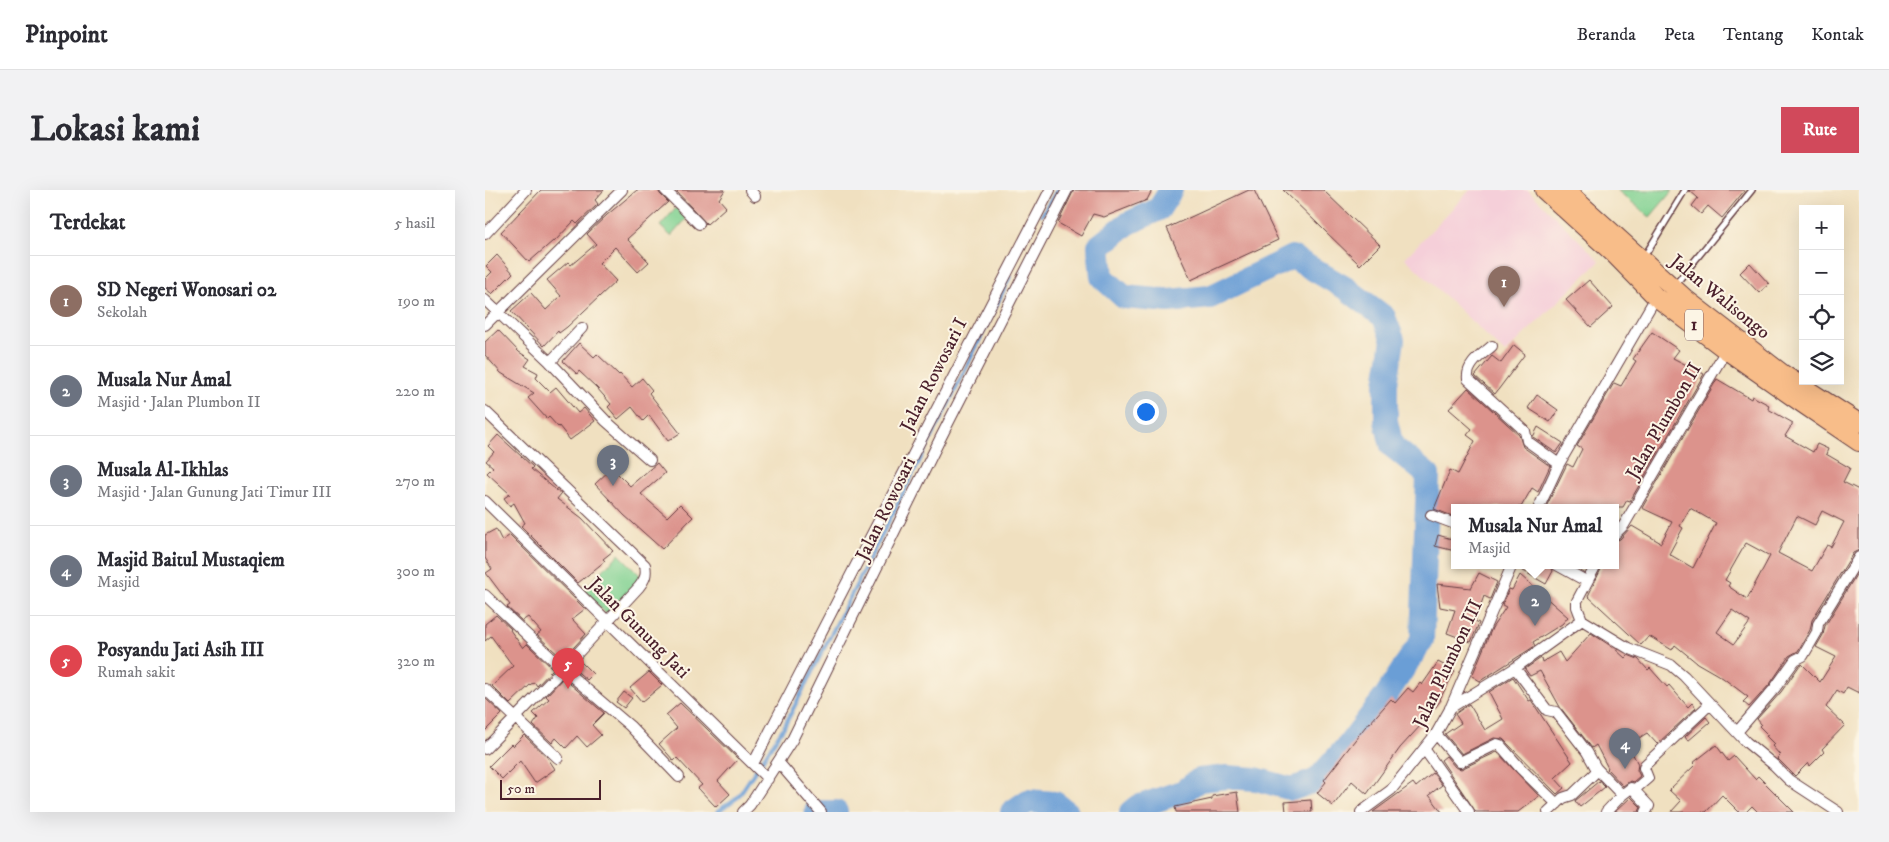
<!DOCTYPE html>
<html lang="id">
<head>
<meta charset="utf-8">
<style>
	body { margin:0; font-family:"IM FELL DW Pica",serif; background:#f2f2f3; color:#2b2b33 }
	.controls { position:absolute; right:15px; top:15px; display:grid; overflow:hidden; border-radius:0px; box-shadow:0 5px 20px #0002 }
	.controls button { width:45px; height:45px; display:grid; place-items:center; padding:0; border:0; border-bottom:1px solid #e1e1e2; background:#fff; color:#2b2b33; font:25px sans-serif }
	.scale { position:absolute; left:15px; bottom:12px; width:101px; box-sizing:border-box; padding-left:5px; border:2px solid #4a1f2b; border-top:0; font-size:14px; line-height:18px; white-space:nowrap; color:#4a1f2b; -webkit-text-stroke:4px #fcf5e5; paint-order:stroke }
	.you { position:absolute; left:660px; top:221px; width:18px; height:18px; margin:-12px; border:4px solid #fff; border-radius:50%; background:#1a73e8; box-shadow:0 0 0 8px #1a73e833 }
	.badge { display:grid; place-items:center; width:32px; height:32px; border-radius:50%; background:#d1495b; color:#fff; font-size:16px; font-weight:700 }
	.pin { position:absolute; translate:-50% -41px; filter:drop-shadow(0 1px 2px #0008) }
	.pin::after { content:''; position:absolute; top:26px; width:18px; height:15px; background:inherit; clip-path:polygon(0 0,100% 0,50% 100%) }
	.popup { position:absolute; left:966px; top:314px; width:168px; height:65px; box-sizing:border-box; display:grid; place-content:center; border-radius:0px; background:#fff; filter:drop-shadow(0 1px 4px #0005); font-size:16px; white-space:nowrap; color:#7c7c81 }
	.popup b { font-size:19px; color:#2b2b33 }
	.popup::after { content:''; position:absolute; left:50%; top:100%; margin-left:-10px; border:10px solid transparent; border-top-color:#fff }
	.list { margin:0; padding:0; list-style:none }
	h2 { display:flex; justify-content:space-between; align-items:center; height:65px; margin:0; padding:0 20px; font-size:21px }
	h2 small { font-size:16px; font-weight:400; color:#7c7c81 }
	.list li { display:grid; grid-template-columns:32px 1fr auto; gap:15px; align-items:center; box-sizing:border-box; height:90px; padding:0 20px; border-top:1px solid #e1e1e2 }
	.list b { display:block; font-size:19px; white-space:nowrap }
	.list p { margin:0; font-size:16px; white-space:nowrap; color:#7c7c81 }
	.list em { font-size:16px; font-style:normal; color:#7c7c81 }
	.icon { flex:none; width:28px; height:28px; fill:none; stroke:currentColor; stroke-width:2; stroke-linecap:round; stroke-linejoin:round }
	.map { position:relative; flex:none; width:1374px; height:622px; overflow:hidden; border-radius:0px }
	header { display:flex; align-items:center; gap:30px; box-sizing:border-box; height:70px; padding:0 25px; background:#fff; border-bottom:1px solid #e1e1e2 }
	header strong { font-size:24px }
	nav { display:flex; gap:28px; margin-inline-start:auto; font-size:18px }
	.intro { display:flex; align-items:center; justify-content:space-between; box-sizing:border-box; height:120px; padding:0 30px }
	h1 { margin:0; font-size:35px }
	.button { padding:12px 22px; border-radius:0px; background:#d1495b; color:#fff; font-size:18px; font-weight:700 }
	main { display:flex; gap:30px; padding:0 30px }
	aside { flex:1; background:#fff; border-radius:0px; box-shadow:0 5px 20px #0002 }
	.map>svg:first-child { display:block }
</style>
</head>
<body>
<header>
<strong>Pinpoint</strong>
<nav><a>Beranda</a><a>Peta</a><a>Tentang</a><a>Kontak</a></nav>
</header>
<div class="intro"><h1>Lokasi kami</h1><a class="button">Rute</a></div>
<main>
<aside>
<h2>Terdekat<small>5 hasil</small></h2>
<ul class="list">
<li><span class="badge" style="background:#8d6e63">1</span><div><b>SD Negeri Wonosari 02</b><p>Sekolah</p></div><em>190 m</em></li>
<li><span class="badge" style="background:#6b7280">2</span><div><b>Musala Nur Amal</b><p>Masjid · Jalan Plumbon II</p></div><em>220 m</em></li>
<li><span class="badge" style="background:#6b7280">3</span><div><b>Musala Al-Ikhlas</b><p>Masjid · Jalan Gunung Jati Timur III</p></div><em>270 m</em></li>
<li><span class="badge" style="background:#6b7280">4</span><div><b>Masjid Baitul Mustaqiem</b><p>Masjid</p></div><em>300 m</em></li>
<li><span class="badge" style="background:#e0444e">5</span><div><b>Posyandu Jati Asih III</b><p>Rumah sakit</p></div><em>320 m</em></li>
</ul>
</aside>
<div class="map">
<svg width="1374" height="622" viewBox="0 0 1374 622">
	<rect width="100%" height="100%" fill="#fcf5e5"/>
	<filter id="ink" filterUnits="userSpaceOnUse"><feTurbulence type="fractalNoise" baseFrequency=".02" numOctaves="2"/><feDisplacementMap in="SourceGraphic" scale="10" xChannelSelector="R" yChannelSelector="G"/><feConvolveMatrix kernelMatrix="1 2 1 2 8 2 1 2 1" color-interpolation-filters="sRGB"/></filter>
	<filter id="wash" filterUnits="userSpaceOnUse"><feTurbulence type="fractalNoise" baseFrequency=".0096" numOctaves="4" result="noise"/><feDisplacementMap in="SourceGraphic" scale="20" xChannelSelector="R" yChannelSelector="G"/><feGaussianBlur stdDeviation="1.12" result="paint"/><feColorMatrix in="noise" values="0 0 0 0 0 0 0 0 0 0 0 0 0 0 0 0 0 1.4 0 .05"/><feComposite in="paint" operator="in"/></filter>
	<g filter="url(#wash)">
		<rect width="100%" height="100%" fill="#f0e0c0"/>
		<!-- built -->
		<path fill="#f5cfd9" d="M 985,0 L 1043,0 L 1115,71 L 1020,163 L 920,68 Z"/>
		<!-- green -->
		<path fill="#80d191" stroke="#65785e" d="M 1132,0 L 1188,0 L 1165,27 Z
			M 192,17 L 203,27 L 186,46 L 175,36 Z
			M 134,364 L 158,388 L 121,424 L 98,400 Z"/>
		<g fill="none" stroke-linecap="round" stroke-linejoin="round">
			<!-- stream -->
			<path stroke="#6b9ed6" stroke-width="4" d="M 557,25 L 572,0
				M 232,622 L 253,607 L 299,537 L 465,211 L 525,87"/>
			<!-- river -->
			<path stroke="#6b9ed6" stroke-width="24" d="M 331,622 L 351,622
				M 527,622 L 543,611 L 570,613 L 582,622
				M 646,622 L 652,617 L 699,601 L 714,590 L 742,587 L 771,589 L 807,599 L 832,590 L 865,553 L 900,507 L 937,450 L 943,285 L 907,256 L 901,231 L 901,194 L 908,150 L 899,127 L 862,99 L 807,67 L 725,107 L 684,111 L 639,107 L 617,87 L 614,56 L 642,34 L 674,19 L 686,0"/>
		</g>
		<g id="blocks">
			<!-- building -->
			<path fill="#dc938c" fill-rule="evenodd" d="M 56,0 L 119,0 L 110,10 L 113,14 L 92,34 L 89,31 L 69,52 L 68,51 L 44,72 L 16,42 Z
				M 152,0 L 173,0 L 175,4 L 183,12 L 142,49 L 164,72 L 153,82 L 130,57 L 114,73 L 131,91 L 82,137 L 74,143 L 73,141 L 59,156 L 26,121 L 46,103 L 61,120 L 76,106 L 62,90 L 83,72 L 86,75 L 111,54 L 102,44 L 122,25 Z
				M 190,0 L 240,0 L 234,9 L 241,17 L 222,34 Z
				M 589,0 L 667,0 L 662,10 L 619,27 L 608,24 L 596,46 L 573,33 Z
				M 764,0 L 769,0 L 793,50 L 706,90 L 682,38 Z
				M 798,0 L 838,0 L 895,55 L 875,75 Z
				M 1204,0 L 1260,0 L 1237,28 L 1223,16 L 1216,24 L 1207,16 L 1213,8 Z
				M 12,65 L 28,83 L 7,104 L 0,98 L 0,89 L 7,82 L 1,76 Z
				M 1265,73 L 1284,94 L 1274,103 L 1255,83 Z
				M 1104,90 L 1128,117 L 1106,137 L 1081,110 Z
				M 13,140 L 34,162 L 45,169 L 40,176 L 53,183 L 51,188 L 65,202 L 71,197 L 93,223 L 99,218 L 110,231 L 85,250 L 74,236 L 73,237 L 64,227 L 62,229 L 43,208 L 49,203 L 16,183 L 0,165 L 0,152 Z
				M 1167,142 L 1194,160 L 1188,168 L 1219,184 L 1145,311 L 1142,310 L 1138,317 L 1061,317 L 1082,274 L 1088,277 L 1097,259 L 1092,256 L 1129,193 L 1136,196 L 1151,171 L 1148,169 Z
				M 94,153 L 109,167 L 112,164 L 134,185 L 135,184 L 147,197 L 157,188 L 167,200 L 164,203 L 195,243 L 183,251 L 164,225 L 158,231 L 147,217 L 133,229 L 123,217 L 126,214 L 112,198 L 94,181 L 92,184 L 78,171 Z
				M 1029,155 L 1040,164 L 1010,204 L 990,186 L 1007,166 L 1016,173 Z
				M 1232,189 L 1266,209 L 1267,206 L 1284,215 L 1283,219 L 1308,233 L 1300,246 L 1328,262 L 1332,254 L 1343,259 L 1341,264 L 1365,278 L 1358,292 L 1374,300 L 1374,360 L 1368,363 L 1327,430 L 1325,440 L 1313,461 L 1304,466 L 1285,494 L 1264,517 L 1258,512 L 1263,507 L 1238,488 L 1212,473 L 1190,455 L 1187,460 L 1164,446 L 1156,455 L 1103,406 L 1118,375 L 1130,375 L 1130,351 L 1135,349 L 1147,336 L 1176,353 L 1187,332 L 1157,318 ZM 1205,318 L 1231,333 L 1208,378 L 1184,364 L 1198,338 L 1195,336 ZM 1337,321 L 1359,332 L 1346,357 L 1342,355 L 1327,381 L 1293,363 L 1312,326 L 1330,335 ZM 1261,353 L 1285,366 L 1262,409 L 1243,396 L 1245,393 L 1240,390 ZM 1247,420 L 1265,432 L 1249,454 L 1232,442 Z
				M 983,198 L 1034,245 L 1038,257 L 1065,276 L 1053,302 L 1047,298 L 1036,317 L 970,317 L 970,327 L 949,319 L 965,280 L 973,284 L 990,251 L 982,245 L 987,239 L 964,219 Z
				M 1052,205 L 1073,220 L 1065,232 L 1043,218 Z
				M 1053,237 L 1078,253 L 1071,263 L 1048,247 Z
				M 13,245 L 48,277 L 46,279 L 53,285 L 76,304 L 72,309 L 97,328 L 128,361 L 118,369 L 120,371 L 93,393 L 36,336 L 40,333 L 29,313 L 25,316 L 19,308 L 25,304 L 2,283 L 8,277 L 1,271 L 9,262 L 3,256 Z
				M 172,273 L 180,283 L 156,304 L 182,327 L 195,314 L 208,327 L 177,359 L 139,325 L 110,294 L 127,278 L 145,296 Z
				M 11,339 L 17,351 L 25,345 L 100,419 L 87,429 L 101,444 L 78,469 L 52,445 L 56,442 L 43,427 L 37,431 L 22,417 L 25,415 L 1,383 L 7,379 L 0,368 L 0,345 Z
				M 953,345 L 970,350 L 970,361 L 950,356 Z
				M 1034,375 L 1065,375 L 1068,381 L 1061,394 L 1033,378 Z
				M 1374,380 L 1374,503 L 1362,497 L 1358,504 L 1352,500 L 1341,517 L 1360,535 L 1337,559 L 1339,562 L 1325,576 L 1323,573 L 1310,586 L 1292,568 L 1295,565 L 1287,556 L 1289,554 L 1281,546 L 1283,545 L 1274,536 L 1276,534 L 1272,529 L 1296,502 L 1315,475 L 1317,474 L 1335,492 L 1351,467 L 1331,457 L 1338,445 L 1340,436 Z
				M 994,383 L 1012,392 L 1005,409 L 999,406 L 990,431 L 994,433 L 986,452 L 962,443 L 970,420 L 955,417 L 952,394 L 986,398 Z
				M 1035,385 L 1083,427 L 1077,434 L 1048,452 L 1050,456 L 995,491 L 987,486 L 1007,438 L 1021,417 L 1017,415 L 1024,399 L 1027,400 Z
				M 11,425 L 26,439 L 25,440 L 38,458 L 42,454 L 68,479 L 52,496 L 50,493 L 46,494 L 25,514 L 7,496 L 28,476 L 6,446 L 0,451 L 0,434 Z
				M 1106,443 L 1129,458 L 1140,468 L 1143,465 L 1153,469 L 1163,480 L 1165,478 L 1182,497 L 1184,495 L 1203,517 L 1207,513 L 1211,518 L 1172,554 L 1162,543 L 1143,555 L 1153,574 L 1152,580 L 1155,586 L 1148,592 L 1145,591 L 1138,596 L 1122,579 L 1123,578 L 1111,555 L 1107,558 L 1075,517 L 1055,481 L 1045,486 L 1040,479 L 1056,468 L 1057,472 L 1074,462 L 1080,472 Z
				M 95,471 L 108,484 L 102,490 L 88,478 Z
				M 953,472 L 970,481 L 955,509 L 956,510 L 950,518 L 946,515 L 932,531 L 936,535 L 915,558 L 882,604 L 867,591 L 848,616 L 832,603 L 841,592 L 839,590 L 884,532 L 885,533 L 906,509 L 910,513 L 923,498 L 928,502 L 935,493 L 937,495 Z
				M 164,482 L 177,495 L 157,512 L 145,498 Z
				M 1028,487 L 1044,511 L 1046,510 L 1048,513 L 1087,572 L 1070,588 L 1079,598 L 1072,604 L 1018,549 L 1009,548 L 977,564 L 960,544 L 976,533 L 970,524 L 984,514 L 1000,540 L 1018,529 L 1004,502 Z
				M 78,488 L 119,523 L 107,535 L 116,545 L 102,557 L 92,546 L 81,558 L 71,548 L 67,553 L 48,535 L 53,528 L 48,523 L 64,509 L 61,506 Z
				M 139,502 L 147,508 L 139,518 L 131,512 Z
				M 0,508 L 17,524 L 0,541 Z
				M 195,513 L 253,569 L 233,591 L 245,604 L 231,617 L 213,598 L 217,595 L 192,568 L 189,571 L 174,554 L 192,538 L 181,525 Z
				M 1221,527 L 1225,532 L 1203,551 L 1200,547 Z
				M 39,545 L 62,567 L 70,579 L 50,593 L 35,571 L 17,589 L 4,576 L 26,554 L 28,556 Z
				M 1231,555 L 1243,571 L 1249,566 L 1270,589 L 1273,586 L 1309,622 L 1273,622 L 1267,616 L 1261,622 L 1254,622 L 1237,605 L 1221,622 L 1186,622 L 1196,611 L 1184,600 L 1210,575 L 1208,573 Z
				M 1012,562 L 1054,606 L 1033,622 L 991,622 L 956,570 L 961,566 L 970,577 L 976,579 Z
				M 948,583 L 957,595 L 944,605 L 957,622 L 888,622 L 928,593 L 931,597 Z
				M 1114,591 L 1120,597 L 1095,617 L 1090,611 Z
				M 752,602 L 755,622 L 691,622 L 690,617 L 727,609 L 727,606 Z
				M 1146,607 L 1156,617 L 1154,622 L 1130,622 Z
				M 826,610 L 827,622 L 801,622 L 800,612 Z"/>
		</g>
	</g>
	<g filter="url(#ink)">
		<use href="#blocks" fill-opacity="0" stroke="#633c41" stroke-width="1"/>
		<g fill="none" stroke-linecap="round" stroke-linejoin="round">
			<defs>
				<path id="service" d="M 1159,67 L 1200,0
					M 1190,95 L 1267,0"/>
				<path id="minor" d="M 180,0 L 214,34
					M 265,0 L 270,6
					M 0,44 L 41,0
					M 0,110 L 65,172 L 121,231 L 165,270
					M 0,135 L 137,0
					M 1007,156 C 997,165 981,174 983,189 L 1040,241 L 1042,251 L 1074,274
					M 65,172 L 97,138
					M 0,221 L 160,375 C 162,385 160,389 154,397 L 78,479 L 0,559
					M 0,311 L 283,589
					M 1054,317 L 1074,274 L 1171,107
					M 946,325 L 970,334
					M 1130,344 L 1139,335 L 1146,323 L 1241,160
					M 1072,375 L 1101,391
					M 0,405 L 78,479 L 145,536 L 194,587
					M 1097,430 L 1143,458 L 1186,475 L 1199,486 L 1261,552 L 1289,575 L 1304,590 L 1353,622
					M 1097,430 L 1092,417 L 1092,411 L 1111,375
					M 1030,478 L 1062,520 L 1071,522 L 1102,562 L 1111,578 L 1137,605 L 1146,598 L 1148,599 L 1164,616 L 1161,622
					M 0,499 L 73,568
					M 965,518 L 1030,478 L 1097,430
					M 1252,542 L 1290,498 L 1310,470 L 1318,466 L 1332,442 L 1333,434 L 1374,367
					M 951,544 L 975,572 L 1012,554 L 1015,555 L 1036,579 L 1072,614
					M 940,560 L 984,622
					M 294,573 L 336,622
					M 268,574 L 565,0
					M 1149,600 L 1163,588 L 1159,578 L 1160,575 L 1225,514
					M 258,622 L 265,615 L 307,550 L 454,251 L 582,0
					M 876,622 L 906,600 L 951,544 L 965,519 L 1027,375
					M 1063,622 L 1078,608 L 1087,605 L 1113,580
					M 1121,622 L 1137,605"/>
				<path id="trunk" d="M 1059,0 L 1128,63 L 1171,107 L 1241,160 L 1318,214 L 1374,252
					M 1080,0 L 1202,110 L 1298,184 L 1374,233"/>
			</defs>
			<!-- service casing -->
			<use href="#service" stroke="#633c41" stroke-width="8"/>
			<!-- minor casing -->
			<use href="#minor" stroke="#633c41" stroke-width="12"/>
			<!-- trunk casing -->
			<use href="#trunk" stroke="#633c41" stroke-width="20"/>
			<!-- service -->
			<use href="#service" stroke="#fff" stroke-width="5"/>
			<!-- minor -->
			<use href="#minor" stroke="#fff" stroke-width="10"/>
			<!-- trunk -->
			<use href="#trunk" stroke="#f8bd89" stroke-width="18"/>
		</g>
	</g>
	<g text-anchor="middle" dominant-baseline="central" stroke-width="4" stroke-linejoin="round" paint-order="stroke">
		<!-- shield labels -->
		<rect fill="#fcf5e5" stroke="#7f5f63" stroke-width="1" x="1200" y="119.5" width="18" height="31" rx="4"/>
		<g font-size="18" font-weight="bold" fill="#4a1f2b">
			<text x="1209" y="135">1</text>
		</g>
		<!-- street labels -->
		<g font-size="19" fill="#4a1f2b" stroke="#fcf5e5">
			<text transform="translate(1235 107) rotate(39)">Jalan Walisongo</text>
			<text transform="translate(449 185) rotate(-63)">Jalan Rowosari I</text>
			<text transform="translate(1179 231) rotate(-60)">Jalan Plumbon II</text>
			<text transform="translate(401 319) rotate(-64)">Jalan Rowosari</text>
			<text transform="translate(154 438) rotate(45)">Jalan Gunung Jati</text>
			<text transform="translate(963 474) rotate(-65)">Jalan Plumbon III</text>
		</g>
	</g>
</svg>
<div class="controls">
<button>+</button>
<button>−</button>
<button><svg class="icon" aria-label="locate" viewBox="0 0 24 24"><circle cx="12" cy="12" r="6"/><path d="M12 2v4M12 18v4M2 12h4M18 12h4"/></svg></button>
<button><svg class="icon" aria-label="layers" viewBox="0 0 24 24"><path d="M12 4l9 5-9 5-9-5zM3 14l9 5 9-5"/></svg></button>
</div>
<div class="scale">50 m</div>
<div class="you"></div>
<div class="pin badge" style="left:1019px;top:117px;background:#8d6e63">1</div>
<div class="pin badge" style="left:1050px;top:436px;background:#6b7280">2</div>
<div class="popup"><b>Musala Nur Amal</b>Masjid</div>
<div class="pin badge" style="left:128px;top:296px;background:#6b7280">3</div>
<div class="pin badge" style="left:1140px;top:579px;background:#6b7280">4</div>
<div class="pin badge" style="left:83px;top:499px;background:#e0444e">5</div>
</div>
</main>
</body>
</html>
